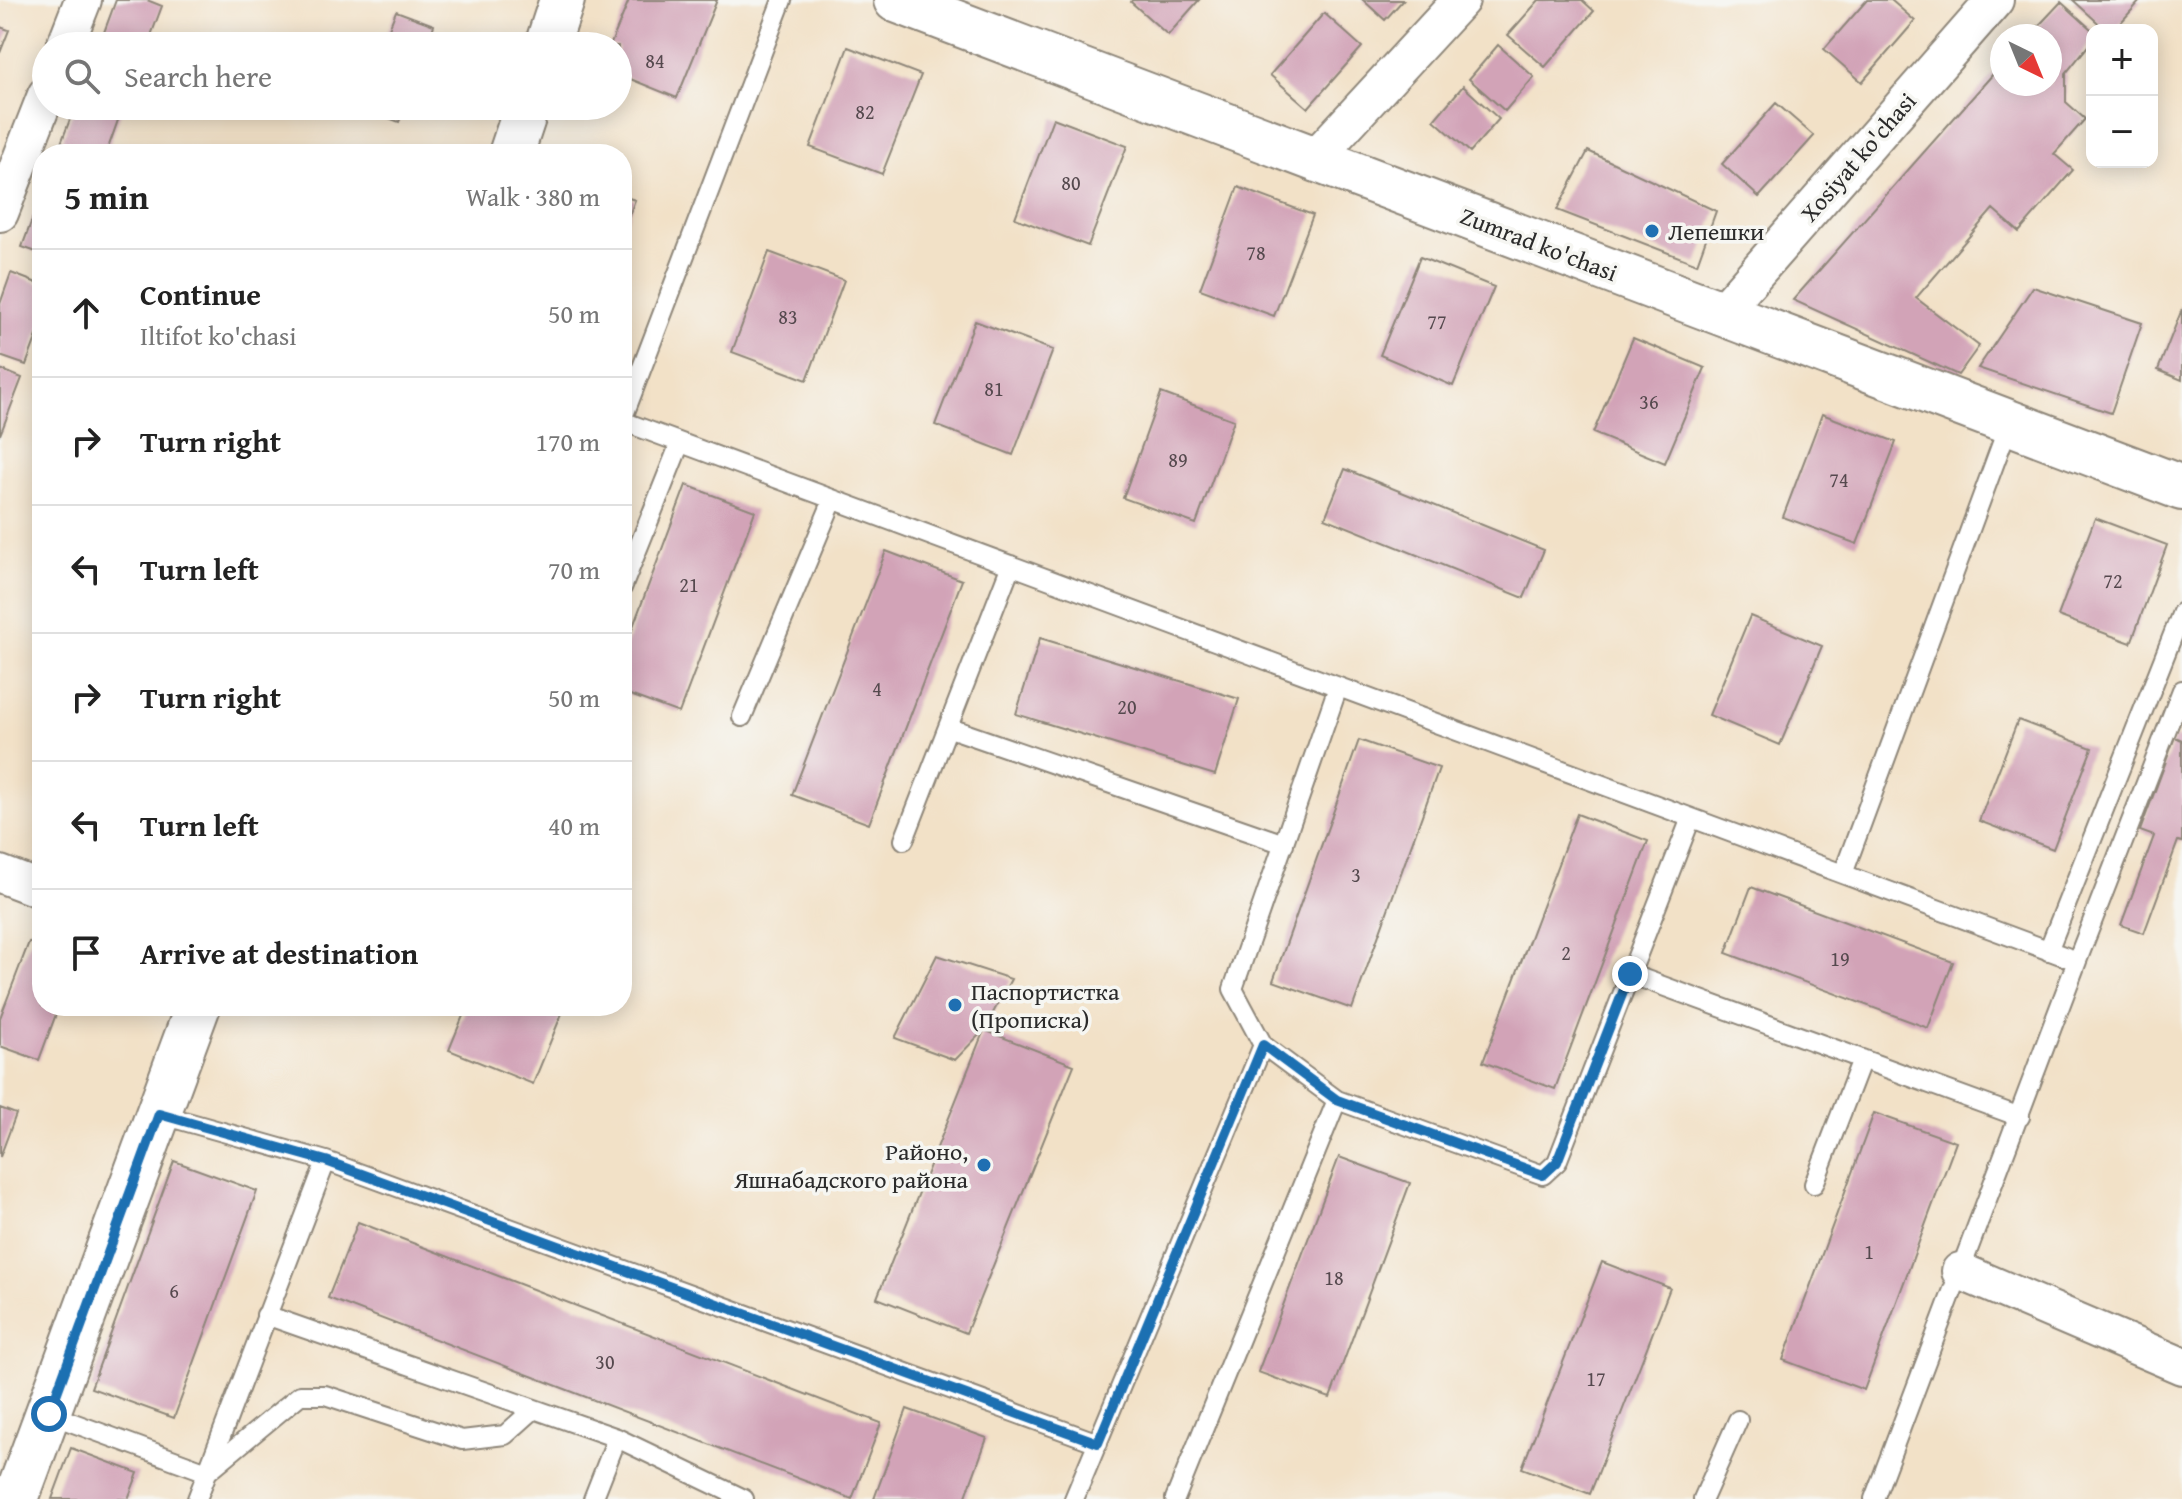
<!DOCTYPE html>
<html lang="en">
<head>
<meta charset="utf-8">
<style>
	body { margin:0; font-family:"Gentium Book Plus",serif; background:#f2f2f2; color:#222 }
	.controls { position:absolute; right:24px; top:24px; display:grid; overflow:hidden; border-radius:16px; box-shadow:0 4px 20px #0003 }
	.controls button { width:72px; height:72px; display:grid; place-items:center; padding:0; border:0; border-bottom:2px solid #e0e0e0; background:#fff; color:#222; font:40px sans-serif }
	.compass { position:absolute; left:1990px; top:24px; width:72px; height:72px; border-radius:50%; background:#fff; box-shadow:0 4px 20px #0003; rotate:137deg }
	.stop { position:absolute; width:24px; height:24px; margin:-18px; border:6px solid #1f6fb2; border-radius:50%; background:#fff }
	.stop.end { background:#1f6fb2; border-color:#fff; box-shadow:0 2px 8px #0008 }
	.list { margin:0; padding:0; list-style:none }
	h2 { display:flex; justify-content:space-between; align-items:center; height:104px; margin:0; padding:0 32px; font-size:34px }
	h2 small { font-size:26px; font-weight:400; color:#767676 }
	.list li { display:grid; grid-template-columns:52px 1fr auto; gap:24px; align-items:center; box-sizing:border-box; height:128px; padding:0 32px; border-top:2px solid #e0e0e0 }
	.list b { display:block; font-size:30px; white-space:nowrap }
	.list p { margin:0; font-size:26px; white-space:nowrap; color:#767676 }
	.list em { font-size:26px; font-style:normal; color:#767676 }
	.icon { flex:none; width:44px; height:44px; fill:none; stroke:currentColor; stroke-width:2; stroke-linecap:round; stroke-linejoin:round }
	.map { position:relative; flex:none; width:2182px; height:1499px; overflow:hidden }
	.search { position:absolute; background:#fff; box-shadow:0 4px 20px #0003; left:32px; top:32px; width:600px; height:88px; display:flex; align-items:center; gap:20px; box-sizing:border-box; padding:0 28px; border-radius:44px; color:#767676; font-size:30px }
	.panel { position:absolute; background:#fff; box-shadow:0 4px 20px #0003; left:32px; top:144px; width:600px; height:872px; border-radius:32px }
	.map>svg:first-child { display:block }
</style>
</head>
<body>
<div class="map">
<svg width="2182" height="1499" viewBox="0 0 2182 1499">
	<rect width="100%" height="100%" fill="#f6f6f2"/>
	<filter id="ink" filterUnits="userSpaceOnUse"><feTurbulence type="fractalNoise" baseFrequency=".0125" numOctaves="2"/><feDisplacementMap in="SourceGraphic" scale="16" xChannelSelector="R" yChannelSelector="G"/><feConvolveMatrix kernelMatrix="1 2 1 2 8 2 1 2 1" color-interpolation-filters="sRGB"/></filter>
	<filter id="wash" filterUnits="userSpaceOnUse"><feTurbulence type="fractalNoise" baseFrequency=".006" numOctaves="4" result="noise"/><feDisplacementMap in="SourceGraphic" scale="32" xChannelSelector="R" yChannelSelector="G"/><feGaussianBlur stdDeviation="1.8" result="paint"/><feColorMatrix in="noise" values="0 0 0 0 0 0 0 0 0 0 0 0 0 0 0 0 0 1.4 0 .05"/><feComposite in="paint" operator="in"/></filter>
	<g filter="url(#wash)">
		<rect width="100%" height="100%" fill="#f2e1c7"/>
		<g id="blocks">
			<!-- building -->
			<path fill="#d2a3b7" d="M 116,0 L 147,0 L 162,6 L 147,46 L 99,46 Z
				M 629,0 L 717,0 L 677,98 L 618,74 L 618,46 L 610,46 Z
				M 1132,0 L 1199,0 L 1168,35 L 1131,2 Z
				M 1363,0 L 1403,0 L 1385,20 Z
				M 1539,0 L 1582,0 L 1594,11 L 1545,67 L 1508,35 Z
				M 1867,0 L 1891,0 L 1915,21 L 1862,82 L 1824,49 Z
				M 2073,0 L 2141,0 L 2114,30 L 2106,30 Z
				M 2061,2 L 2092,30 L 2092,41 L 2066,73 L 2066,102 L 2085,119 L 2054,154 L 2073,170 L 2019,232 L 1993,209 L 1916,298 L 1979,346 L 1958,375 L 1793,300 L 2002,64 L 2002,84 L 2050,84 L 2050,36 L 2029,36 Z
				M 396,11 L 434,25 L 427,46 L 382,46 Z
				M 1324,13 L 1362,47 L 1308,108 L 1270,75 Z
				M 0,27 L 9,30 L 0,53 Z
				M 1498,45 L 1534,77 L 1505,111 L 1469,79 Z
				M 848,47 L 921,75 L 882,174 L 810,147 Z
				M 1463,86 L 1499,119 L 1470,152 L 1434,120 Z
				M 1776,103 L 1814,136 L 1759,197 L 1722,164 Z
				M 75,106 L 123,106 L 106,154 L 57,154 Z
				M 357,106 L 405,106 L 399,122 Z
				M 1053,118 L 1127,146 L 1088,246 L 1015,218 Z
				M 1588,151 L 1716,211 L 1697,264 L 1557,210 Z
				M 1238,187 L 1313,215 L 1274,316 L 1200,289 Z
				M 42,193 L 42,254 L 22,247 Z
				M 622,196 L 635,200 L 622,233 Z
				M 769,252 L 844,280 L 807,380 L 732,352 Z
				M 1420,257 L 1494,287 L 1453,386 L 1380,355 Z
				M 11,273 L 42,285 L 42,322 L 26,365 L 0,356 L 0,304 Z
				M 2033,287 L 2142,323 L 2111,413 L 1978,368 Z
				M 2182,309 L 2182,380 L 2158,370 Z
				M 975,321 L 1053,350 L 1013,455 L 935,425 Z
				M 1633,338 L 1705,368 L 1665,463 L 1593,433 Z
				M 0,369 L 22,378 L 0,435 Z
				M 1161,393 L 1234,420 L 1196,524 L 1123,498 Z
				M 1822,414 L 1896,442 L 1857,544 L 1783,517 Z
				M 1345,469 L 1544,550 L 1524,598 L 1325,518 Z
				M 686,485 L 755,511 L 679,713 L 622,692 L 622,656 Z
				M 2095,518 L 2167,545 L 2131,643 L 2058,616 Z
				M 886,551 L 962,580 L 869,824 L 792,795 Z
				M 1750,616 L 1822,646 L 1780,745 L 1709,715 Z
				M 1040,638 L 1239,699 L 1215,775 L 1016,714 Z
				M 2018,720 L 2092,748 L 2053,849 L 1979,821 Z
				M 2175,737 L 2182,740 L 2182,842 L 2178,841 L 2144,933 L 2121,925 L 2154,836 L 2140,831 Z
				M 1359,740 L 1439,768 L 1352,1009 L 1273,981 Z
				M 1577,814 L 1648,841 L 1555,1089 L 1483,1062 Z
				M 1751,887 L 1953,962 L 1928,1028 L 1726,953 Z
				M 29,942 L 42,947 L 42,1006 L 59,1006 L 39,1060 L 0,1046 L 0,1018 Z
				M 937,955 L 1011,979 L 984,1030 L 955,1060 L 895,1038 Z
				M 467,1006 L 565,1006 L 533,1084 L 449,1050 Z
				M 984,1030 L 1074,1065 L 966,1333 L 877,1298 Z
				M 0,1108 L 16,1114 L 0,1157 Z
				M 1874,1113 L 1956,1142 L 1864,1390 L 1783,1360 Z
				M 1339,1157 L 1410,1183 L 1330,1398 L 1258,1372 Z
				M 174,1161 L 257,1191 L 174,1418 L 91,1388 Z
				M 358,1222 L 881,1423 L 852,1499 L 328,1298 Z
				M 1602,1262 L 1670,1288 L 1590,1494 L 1522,1468 Z
				M 907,1409 L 987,1438 L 965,1499 L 874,1499 Z
				M 71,1448 L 138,1473 L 128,1499 L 52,1499 Z"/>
		</g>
	</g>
	<g filter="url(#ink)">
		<use href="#blocks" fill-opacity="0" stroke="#8e8679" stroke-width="2"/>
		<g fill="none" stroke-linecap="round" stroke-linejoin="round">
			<defs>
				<path id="lane" d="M 622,420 L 782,0
					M 622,421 L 2077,961 L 1874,1499
					M 622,588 L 680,443
					M 1338,687 L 1233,989 L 1263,1045 L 1337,1100 L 1543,1175 L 1557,1162 L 1691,818
					M 742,717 L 833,500
					M 950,728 L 1284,844
					M 904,840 L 1011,565
					M 1843,874 L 2009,424
					M 2048,951 L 2182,612
					M 2077,961 L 2182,690
					M 1630,974 L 2020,1117
					M 159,1114 L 326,1161 L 1098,1443
					M 1814,1184 L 1862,1059
					M 266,1315 L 617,1438 L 744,1499
					M 49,1414 L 207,1472 L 300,1395 L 325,1395 L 462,1440 L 505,1435 L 534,1409
					M 197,1499 L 326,1161
					M 593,1499 L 617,1438
					M 1074,1499 L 1263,1045
					M 1175,1499 L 1337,1100
					M 1703,1499 L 1738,1420"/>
				<path id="street" d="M 65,46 L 83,0
					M 1315,158 L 1461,0
					M 0,213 L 46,95
					M 1720,314 L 1995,0
					M 0,874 L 42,890
					M 1960,1271 L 2182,1366"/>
				<path id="secondary" d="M 896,0 L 2182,488
					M 547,46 L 562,0
					M 511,154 L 527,106
					M 16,1499 L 198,1006"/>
			</defs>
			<!-- lane casing -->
			<use href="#lane" stroke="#8e8679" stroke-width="22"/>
			<!-- street casing -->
			<use href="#street" stroke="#8e8679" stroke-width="40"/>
			<!-- secondary casing -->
			<use href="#secondary" stroke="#8e8679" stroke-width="48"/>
			<!-- lane -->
			<use href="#lane" stroke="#fff" stroke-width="18"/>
			<!-- street -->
			<use href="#street" stroke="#fff" stroke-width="36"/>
			<!-- secondary -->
			<use href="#secondary" stroke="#fff" stroke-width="44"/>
		</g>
	</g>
	<g fill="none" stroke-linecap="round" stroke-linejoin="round" filter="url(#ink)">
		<!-- route -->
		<path stroke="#1f6fb2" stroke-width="10" d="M 49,1414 L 159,1114 L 326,1161 L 1098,1443 L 1263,1045 L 1337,1100 L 1543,1175 L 1557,1162 L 1630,974"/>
	</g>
	<!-- markers -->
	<g fill="#1f6fb2" stroke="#f6f6f2" stroke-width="3">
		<circle cx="1652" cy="231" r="8"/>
		<circle cx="955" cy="1005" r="8"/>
		<circle cx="984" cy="1165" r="8"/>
	</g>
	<g text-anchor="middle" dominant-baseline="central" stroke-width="7" stroke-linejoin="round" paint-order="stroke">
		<!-- number labels -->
		<g font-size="20" fill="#55494e">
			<text x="655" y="60">84</text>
			<text x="865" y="111">82</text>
			<text x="1071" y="182">80</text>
			<text x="1256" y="252">78</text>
			<text x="788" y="316">83</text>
			<text x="1437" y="321">77</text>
			<text x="994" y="388">81</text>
			<text x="1649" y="401">36</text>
			<text x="1178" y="459">89</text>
			<text x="1839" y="479">74</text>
			<text x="2113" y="580">72</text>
			<text x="689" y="584">21</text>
			<text x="877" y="688">4</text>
			<text x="1127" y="706">20</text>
			<text x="1356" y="874">3</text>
			<text x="1566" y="952">2</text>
			<text x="1840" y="958">19</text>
			<text x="1869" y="1251">1</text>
			<text x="1334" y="1277">18</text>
			<text x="174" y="1290">6</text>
			<text x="605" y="1361">30</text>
			<text x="1596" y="1378">17</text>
		</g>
		<!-- street labels -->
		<g font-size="24" fill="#2b2b2b" stroke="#f6f6f2">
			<text transform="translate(1858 157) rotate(-49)">Xosiyat ko'chasi</text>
			<text transform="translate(1539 244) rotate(21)">Zumrad ko'chasi</text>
		</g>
		<!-- poi labels -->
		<g font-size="24" fill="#2b2b2b" stroke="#f6f6f2" text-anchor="start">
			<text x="1668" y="231">Лепешки</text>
			<text x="971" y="991">Паспортистка<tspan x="971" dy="28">(Прописка)</tspan></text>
			<text x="968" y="1151" text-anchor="end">Районо,<tspan x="968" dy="28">Яшнабадского района</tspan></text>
		</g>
	</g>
</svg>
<div class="controls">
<button>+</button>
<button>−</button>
</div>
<svg class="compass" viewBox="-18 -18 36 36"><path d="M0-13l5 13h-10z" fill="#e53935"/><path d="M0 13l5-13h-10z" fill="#767676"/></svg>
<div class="stop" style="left:49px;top:1414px"></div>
<div class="stop end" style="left:1630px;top:974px"></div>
<div class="search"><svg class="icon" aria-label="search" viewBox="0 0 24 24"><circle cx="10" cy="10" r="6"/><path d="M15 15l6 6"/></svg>Search here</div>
<section class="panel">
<h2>5 min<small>Walk · 380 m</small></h2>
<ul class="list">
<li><svg class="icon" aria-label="ahead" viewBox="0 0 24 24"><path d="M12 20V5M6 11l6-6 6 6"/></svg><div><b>Continue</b><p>Iltifot ko'chasi</p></div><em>50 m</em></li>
<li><svg class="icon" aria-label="right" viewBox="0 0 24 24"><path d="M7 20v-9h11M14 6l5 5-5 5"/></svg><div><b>Turn right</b></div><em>170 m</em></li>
<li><svg class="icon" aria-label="left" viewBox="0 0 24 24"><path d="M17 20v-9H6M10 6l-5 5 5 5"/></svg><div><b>Turn left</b></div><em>70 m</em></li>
<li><svg class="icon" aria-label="right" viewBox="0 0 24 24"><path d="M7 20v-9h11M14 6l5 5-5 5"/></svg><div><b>Turn right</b></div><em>50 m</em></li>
<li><svg class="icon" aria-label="left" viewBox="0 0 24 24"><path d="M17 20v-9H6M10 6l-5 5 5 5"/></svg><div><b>Turn left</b></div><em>40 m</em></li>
<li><svg class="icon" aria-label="arrive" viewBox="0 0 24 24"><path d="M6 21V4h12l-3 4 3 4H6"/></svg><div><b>Arrive at destination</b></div></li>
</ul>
</section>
</div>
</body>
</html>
